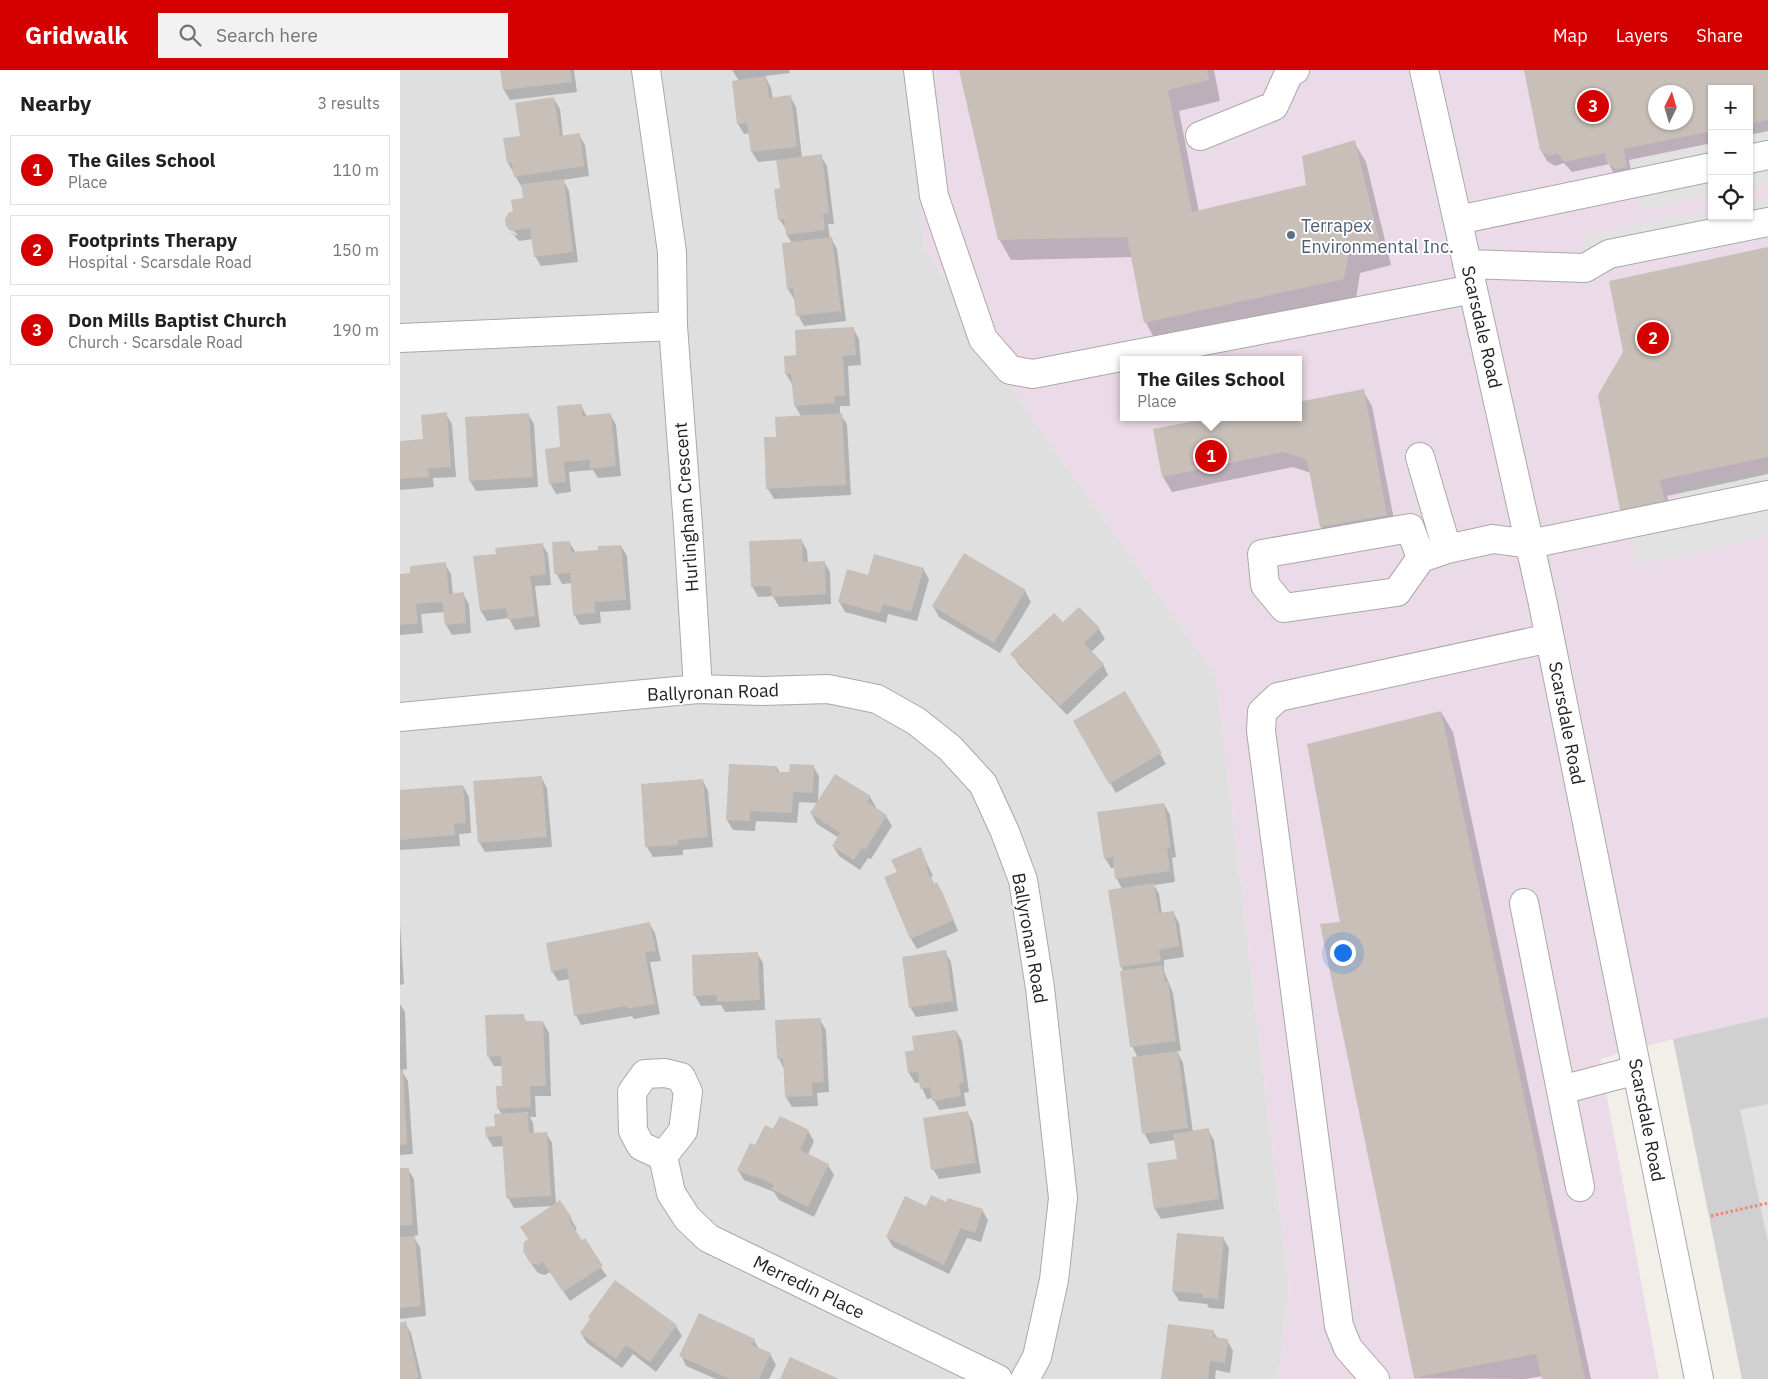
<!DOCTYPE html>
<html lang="en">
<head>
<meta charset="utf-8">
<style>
	body { margin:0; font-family:"IBM Plex Sans",sans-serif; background:#f2f2f2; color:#202124 }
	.controls { position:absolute; right:15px; top:15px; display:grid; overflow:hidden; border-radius:0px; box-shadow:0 1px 4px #0004 }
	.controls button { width:45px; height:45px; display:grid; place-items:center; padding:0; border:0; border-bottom:1px solid #e0e0e0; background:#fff; color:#202124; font:25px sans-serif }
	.compass { position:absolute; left:1248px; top:15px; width:45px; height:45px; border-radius:50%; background:#fff; box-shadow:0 1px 4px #0004; rotate:5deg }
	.you { position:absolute; left:942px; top:882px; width:18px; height:18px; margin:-12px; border:4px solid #fff; border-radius:50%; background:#1a73e8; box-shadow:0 0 0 8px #1a73e833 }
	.badge { display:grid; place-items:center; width:32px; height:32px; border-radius:50%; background:#d40000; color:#fff; font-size:16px; font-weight:700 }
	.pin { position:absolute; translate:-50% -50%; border:2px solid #fff; box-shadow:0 1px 5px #0006 }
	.popup { position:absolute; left:720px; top:286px; width:182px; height:65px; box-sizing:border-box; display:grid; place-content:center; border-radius:0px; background:#fff; filter:drop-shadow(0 1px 4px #0005); font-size:16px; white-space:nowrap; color:#757577 }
	.popup b { font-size:19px; color:#202124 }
	.popup::after { content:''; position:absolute; left:50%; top:100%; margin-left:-10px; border:10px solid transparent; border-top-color:#fff }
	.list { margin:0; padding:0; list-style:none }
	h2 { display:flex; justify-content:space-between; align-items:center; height:65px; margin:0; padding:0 20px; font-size:21px }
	h2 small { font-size:16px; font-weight:400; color:#757577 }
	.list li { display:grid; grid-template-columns:32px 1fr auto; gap:15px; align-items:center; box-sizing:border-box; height:70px; margin:0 10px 10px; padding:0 10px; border:1px solid #e0e0e0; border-radius:0px }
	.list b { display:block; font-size:19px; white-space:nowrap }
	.list p { margin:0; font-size:16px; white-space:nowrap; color:#757577 }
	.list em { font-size:16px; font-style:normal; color:#757577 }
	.icon { flex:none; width:28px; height:28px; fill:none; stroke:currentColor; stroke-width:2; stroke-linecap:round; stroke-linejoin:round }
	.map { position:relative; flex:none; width:1368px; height:1309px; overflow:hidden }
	header { display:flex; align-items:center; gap:30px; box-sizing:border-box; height:70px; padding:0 25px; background:#d40000; color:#fff }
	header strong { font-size:24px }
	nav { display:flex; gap:28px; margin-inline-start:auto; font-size:18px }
	.search { width:350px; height:45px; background:#f2f2f2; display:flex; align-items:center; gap:12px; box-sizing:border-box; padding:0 18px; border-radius:0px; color:#757577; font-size:19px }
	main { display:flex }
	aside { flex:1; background:#fff }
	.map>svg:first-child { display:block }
</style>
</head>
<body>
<header>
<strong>Gridwalk</strong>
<div class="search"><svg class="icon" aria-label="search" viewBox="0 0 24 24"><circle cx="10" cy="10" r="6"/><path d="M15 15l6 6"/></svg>Search here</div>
<nav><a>Map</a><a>Layers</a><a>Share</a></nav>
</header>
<main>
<aside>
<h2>Nearby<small>3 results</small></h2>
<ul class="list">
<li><span class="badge">1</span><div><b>The Giles School</b><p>Place</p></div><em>110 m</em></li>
<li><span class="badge">2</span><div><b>Footprints Therapy</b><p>Hospital · Scarsdale Road</p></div><em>150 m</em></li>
<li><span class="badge">3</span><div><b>Don Mills Baptist Church</b><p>Church · Scarsdale Road</p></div><em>190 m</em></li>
</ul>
</aside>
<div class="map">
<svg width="1368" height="1309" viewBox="0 0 1368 1309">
	<rect width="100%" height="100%" fill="#f2efe9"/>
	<!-- residential -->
	<path fill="#e0dfdf" d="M 0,0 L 504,0 L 525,178 L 626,340 L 816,606 L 889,1218 L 878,1309 L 0,1309 Z"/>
	<!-- industrial -->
	<path fill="#ebdbe8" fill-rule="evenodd" d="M 504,0 L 1368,0 L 1368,947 L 1273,969 L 1200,989 L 1259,1309 L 878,1309 L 889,1218 L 816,606 L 626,340 L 525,178 ZM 1312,19 L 1349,19 L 1349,146 L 1312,146 ZM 1256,22 L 1286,22 L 1286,52 L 1256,52 ZM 724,290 L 898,290 L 898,347 L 724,347 Z"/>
	<!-- religious -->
	<path fill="#d0d0d0" d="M 1368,947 L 1368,1309 L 1342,1309 L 1273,969 Z"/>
	<!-- parking -->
	<path fill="#e2e2e2" d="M 1368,61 L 1368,115 L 1349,119 L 1349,65 Z
		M 1312,74 L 1312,126 L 1240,141 L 1233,90 Z
		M 1368,128 L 1368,168 L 1191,204 L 1183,166 L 1312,140 L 1312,146 L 1349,146 L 1349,132 Z
		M 1368,399 L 1368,466 L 1237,495 L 1227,445 L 1283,432 L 1279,419 Z
		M 1368,1034 L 1368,1172 L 1340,1040 Z"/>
	<!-- shadow -->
	<path fill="#0003" fill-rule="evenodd" d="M 105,0 L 174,0 L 177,22 L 110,30 L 104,20 Z
		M 332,0 L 389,0 L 390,3 L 365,6 L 371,18 L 373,29 L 390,26 L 396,37 L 402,88 L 421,86 L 427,96 L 434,154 L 428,154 L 430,169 L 431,168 L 437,179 L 446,251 L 404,256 L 398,245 L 394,229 L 388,219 L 392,173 L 387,165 L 386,159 L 379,149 L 381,119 L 378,90 L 358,92 L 352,82 L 350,63 L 344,64 L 338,54 L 339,11 Z
		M 560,0 L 814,0 L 820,31 L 779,41 L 799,142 L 907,116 L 954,72 L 966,92 L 991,195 L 960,203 L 956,229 L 757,273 L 746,253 L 732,187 L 611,190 L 599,169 Z
		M 1125,0 L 1368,0 L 1368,61 L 1349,65 L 1349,19 L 1312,19 L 1312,73 L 1229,90 L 1232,107 L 1214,104 L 1209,94 L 1172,102 L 1164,93 L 1155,96 L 1147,91 L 1141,80 ZM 1256,22 L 1286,22 L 1286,52 L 1256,52 Z
		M 154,29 L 160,39 L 163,67 L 179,65 L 185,75 L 189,106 L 163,110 L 169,121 L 178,192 L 141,196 L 135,186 L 133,169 L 119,171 L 110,161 L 116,166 L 117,164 L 110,158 L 110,161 L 107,156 L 124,129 L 123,116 L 121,116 L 108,93 L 121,67 Z
		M 1368,179 L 1368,404 L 1267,426 L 1273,447 L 1230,455 L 1221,440 Z
		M 453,258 L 459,269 L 461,295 L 448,296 L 450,336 L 440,336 L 440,344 L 447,354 L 451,425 L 374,429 L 368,419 L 377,368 L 401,346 L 395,336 L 393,314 L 392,314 L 386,304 L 398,286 Z
		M 963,321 L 972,336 L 996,460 L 930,472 L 921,457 L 911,403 L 893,397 L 772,422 L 763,407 L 898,347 Z
		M 181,335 L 187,347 L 210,344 L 216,355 L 221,406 L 198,408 L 193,400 L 169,402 L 171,422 L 156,424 L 150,413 L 162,379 Z
		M 46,344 L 52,354 L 56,407 L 33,408 L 34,417 L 0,420 L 0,372 L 25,370 Z
		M 128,344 L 134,354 L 138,417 L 76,421 L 70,411 Z
		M 401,470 L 407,480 L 408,493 L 424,492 L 430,502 L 431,534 L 379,537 L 373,526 L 358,527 L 352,516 Z
		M 169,472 L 176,483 L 200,481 L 221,476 L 227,486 L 231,540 L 200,542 L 201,553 L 180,555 L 174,544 L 172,513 L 162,514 L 156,503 Z
		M 142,474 L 148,484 L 151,515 L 135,516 L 140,557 L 115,560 L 109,548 L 87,551 L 81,541 L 97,485 Z
		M 45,494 L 51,504 L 53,525 L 63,524 L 69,534 L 71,563 L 52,565 L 46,555 L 45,542 L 21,544 L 23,563 L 0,565 L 0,505 L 12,504 Z
		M 523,499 L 529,509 L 517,551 L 488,544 L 486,553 L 445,542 L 439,531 L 469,506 Z
		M 625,521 L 631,532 L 600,583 L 539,547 L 533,536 Z
		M 663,554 L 699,559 L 705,569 L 691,582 L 703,594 L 708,605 L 667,645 L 618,594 L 612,584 Z
		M 724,622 L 766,694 L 716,723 L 674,651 Z
		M 1041,642 L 1053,662 L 1191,1309 L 1143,1309 L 1142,1306 L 1125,1309 L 1015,1308 L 922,856 L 941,853 Z
		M 413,696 L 419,706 L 418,732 L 470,727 L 476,737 L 475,739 L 486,746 L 492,756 L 471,789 L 468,788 L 460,800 L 439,786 L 433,776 L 439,768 L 417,754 L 411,743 L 418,733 L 399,732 L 397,753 L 356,751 L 355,761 L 333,760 L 327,750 L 377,697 L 380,703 L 391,704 Z
		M 141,707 L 147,718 L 152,777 L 85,782 L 79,772 Z
		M 303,711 L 308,721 L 313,777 L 283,780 L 283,785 L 253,787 L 247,777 Z
		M 63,716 L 69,727 L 71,763 L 59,764 L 60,776 L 0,780 L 0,722 Z
		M 764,734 L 770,745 L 776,787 L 772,788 L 775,812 L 754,815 L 759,824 L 762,844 L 773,842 L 779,853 L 784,887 L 764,890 L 764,901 L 773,923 L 781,981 L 777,981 L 783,993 L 793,1062 L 808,1060 L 814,1070 L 824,1139 L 761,1149 L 755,1139 L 778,1090 L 775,1070 L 750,1074 L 744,1063 L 738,988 L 732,976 L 724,902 L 721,897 L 722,819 L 717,809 L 715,798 L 711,798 L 705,788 Z
		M 520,779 L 533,806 L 531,807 L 534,815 L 537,814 L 543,824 L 558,861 L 517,879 L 511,869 L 486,808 L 498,803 Z
		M 0,853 L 4,914 L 0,915 Z
		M 249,853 L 255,863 L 261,891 L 250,892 L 260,944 L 234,949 L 232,946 L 181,955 L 176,945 L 170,909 L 158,911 L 152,901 Z
		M 545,882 L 551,892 L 558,941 L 516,947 L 510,937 Z
		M 357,883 L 363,893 L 365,940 L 325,942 L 321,935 L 301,936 L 295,926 L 293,886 Z
		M 0,934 L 5,942 L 7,999 L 1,1000 L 8,1011 L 13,1084 L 0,1085 Z
		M 123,946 L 127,953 L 143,952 L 149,963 L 151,1026 L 135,1026 L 136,1047 L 130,1047 L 133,1053 L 134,1064 L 146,1063 L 152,1073 L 156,1134 L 171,1149 L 177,1159 L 174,1161 L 207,1206 L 170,1231 L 150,1202 L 145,1205 L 138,1203 L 130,1192 L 129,1170 L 154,1136 L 114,1138 L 108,1128 L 104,1076 L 93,1077 L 87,1067 L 96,1057 L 102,1045 L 98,1038 L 103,1018 L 102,996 L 94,996 L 88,986 Z
		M 420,950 L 426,960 L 429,1022 L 417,1023 L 418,1036 L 392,1037 L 386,1027 L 384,999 L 379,989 L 376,952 Z
		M 556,961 L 562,971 L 569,1022 L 564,1023 L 566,1036 L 539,1040 L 533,1028 L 527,1029 L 522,1018 L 521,1012 L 515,1013 L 509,1003 L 516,982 Z
		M 567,1042 L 573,1053 L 581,1103 L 539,1109 L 533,1099 Z
		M 374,1061 L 408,1061 L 414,1071 L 408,1085 L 428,1095 L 434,1105 L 414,1147 L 379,1130 L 374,1122 L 344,1110 L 338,1100 L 356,1077 Z
		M 8,1099 L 14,1109 L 18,1165 L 13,1166 L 20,1177 L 26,1246 L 0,1249 L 0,1100 Z
		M 547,1133 L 582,1140 L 588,1150 L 581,1172 L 567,1168 L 549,1204 L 493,1177 L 487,1167 L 527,1138 Z
		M 823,1168 L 829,1178 L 824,1239 L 809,1238 L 807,1234 L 779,1231 L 773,1221 Z
		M 5,1253 L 11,1263 L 22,1309 L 0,1309 L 0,1254 Z
		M 276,1256 L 282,1266 L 256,1302 L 233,1284 L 222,1298 L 187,1273 L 181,1263 Z
		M 813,1261 L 818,1269 L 827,1270 L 833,1281 L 830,1303 L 816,1300 L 815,1309 L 762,1309 Z
		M 354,1270 L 359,1279 L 370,1284 L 376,1295 L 369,1309 L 316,1309 L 286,1296 L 281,1285 Z"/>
	<!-- building -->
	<path fill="#c7bfb8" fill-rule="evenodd" d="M 100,0 L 170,0 L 172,12 L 103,20 Z
		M 559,0 L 807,0 L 809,10 L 768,20 L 792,142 L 906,115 L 902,86 L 955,70 L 980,174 L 949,182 L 944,209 L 744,253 L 727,167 L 598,170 Z
		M 1124,0 L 1368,0 L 1368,50 L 1349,54 L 1349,19 L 1312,19 L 1312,61 L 1224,79 L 1227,97 L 1216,99 L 1207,93 L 1205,83 L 1165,92 L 1157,83 L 1149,86 L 1140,80 ZM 1256,22 L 1286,22 L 1286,52 L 1256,52 Z
		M 366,6 L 369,28 L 391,25 L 397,77 L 351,82 L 347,53 L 337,54 L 332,11 Z
		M 154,27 L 160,66 L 180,63 L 184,96 L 114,107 L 112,93 L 107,93 L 103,68 L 120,66 L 115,33 Z
		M 422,84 L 429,143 L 423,144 L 425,160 L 386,165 L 384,149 L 378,150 L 374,119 L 380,118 L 376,90 Z
		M 164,109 L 173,182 L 134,187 L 130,158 L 112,161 L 106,156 L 105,149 L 109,142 L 113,142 L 111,130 L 123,128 L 121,114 Z
		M 432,167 L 441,241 L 396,246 L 393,218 L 387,219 L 382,173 Z
		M 1368,177 L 1368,387 L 1260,410 L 1265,431 L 1220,440 L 1198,325 L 1223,282 L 1209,211 Z
		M 454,257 L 456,285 L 443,286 L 445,326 L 435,326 L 435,333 L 394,336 L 391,304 L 385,304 L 384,286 L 396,285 L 395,260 Z
		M 964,319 L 987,445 L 920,457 L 907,390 L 884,382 L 762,407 L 753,359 L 815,347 L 898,347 L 898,332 Z
		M 182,334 L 182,346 L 211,343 L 216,396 L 190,399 L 190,390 L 164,392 L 166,412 L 149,414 L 145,379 L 160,377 L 157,336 Z
		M 47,342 L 51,397 L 28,398 L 29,407 L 0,409 L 0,371 L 23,369 L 21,345 Z
		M 129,343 L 133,407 L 69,411 L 65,347 Z
		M 442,343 L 446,415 L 366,419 L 364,367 L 376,367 L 375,347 Z
		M 402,469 L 403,492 L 425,491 L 426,524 L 372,527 L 371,516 L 351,517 L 349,471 Z
		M 170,471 L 171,482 L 198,480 L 198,476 L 221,475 L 226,530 L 195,532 L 195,543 L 173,545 L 170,503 L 154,504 L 152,472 Z
		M 143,473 L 146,505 L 130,506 L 135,546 L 108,550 L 106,538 L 80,541 L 73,486 L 96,484 L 95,478 Z
		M 564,483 L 626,520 L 594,573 L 532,536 Z
		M 474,484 L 524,498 L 511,542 L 483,534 L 480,543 L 438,532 L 447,499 L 468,505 Z
		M 46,492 L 49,524 L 64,522 L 66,553 L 45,555 L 42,532 L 16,534 L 18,553 L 0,555 L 0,504 L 10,503 L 10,496 Z
		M 679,537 L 700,558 L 684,573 L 704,594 L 660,636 L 610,584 L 654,543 L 663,552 Z
		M 725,621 L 762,683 L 709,714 L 673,651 Z
		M 1041,641 L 1185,1309 L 1142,1309 L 1136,1284 L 1014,1308 L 920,854 L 940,852 L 907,674 Z
		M 329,694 L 377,696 L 377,702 L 389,702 L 390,694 L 414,695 L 413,723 L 393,722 L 392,743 L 350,741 L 350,751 L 326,750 Z
		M 435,704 L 471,726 L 467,732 L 487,745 L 465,780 L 462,778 L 454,790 L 432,776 L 440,763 L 410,743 Z
		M 142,706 L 147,767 L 78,773 L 73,711 Z
		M 303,709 L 308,767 L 278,770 L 278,775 L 245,777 L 241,714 Z
		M 63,715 L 66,753 L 54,754 L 55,765 L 0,770 L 0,720 Z
		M 764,733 L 771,777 L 767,778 L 770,801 L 715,809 L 713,787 L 704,789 L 697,742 Z
		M 521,777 L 528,796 L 526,796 L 533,814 L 537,812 L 554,850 L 510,869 L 484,807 L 497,802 L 491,790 Z
		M 754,813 L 759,843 L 774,841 L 779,876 L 759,880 L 761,891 L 720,897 L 708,820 Z
		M 250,852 L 256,881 L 245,882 L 255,934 L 227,939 L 226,936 L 174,946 L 167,898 L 151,902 L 146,873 Z
		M 546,880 L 553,931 L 509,938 L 502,887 Z
		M 358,882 L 360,930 L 317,932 L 317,925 L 293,926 L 292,885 Z
		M 762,895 L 765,912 L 768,912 L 776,971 L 730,977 L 720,901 Z
		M 124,944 L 125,951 L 143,951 L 146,1016 L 130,1016 L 131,1037 L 97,1039 L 96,1016 L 102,1016 L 101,986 L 87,987 L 85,945 Z
		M 421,948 L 424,1012 L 412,1013 L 413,1026 L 385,1027 L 383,989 L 377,989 L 375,950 Z
		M 556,960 L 564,1012 L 559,1013 L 561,1026 L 532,1031 L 530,1017 L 520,1019 L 518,1002 L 508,1003 L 505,982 L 514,980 L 512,966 Z
		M 778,981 L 788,1058 L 742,1064 L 732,987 Z
		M 0,999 L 3,999 L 7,1074 L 0,1075 Z
		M 568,1041 L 576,1093 L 531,1100 L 523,1048 Z
		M 128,1042 L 129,1063 L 147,1062 L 151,1126 L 106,1128 L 102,1066 L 86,1067 L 85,1057 L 95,1056 L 94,1044 Z
		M 380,1046 L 409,1060 L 400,1080 L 429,1094 L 408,1137 L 371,1119 L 374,1115 L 354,1106 L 353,1107 L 337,1100 L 350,1073 L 355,1075 L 365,1055 L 373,1059 Z
		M 809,1058 L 819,1129 L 754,1139 L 747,1093 L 777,1089 L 773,1064 Z
		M 0,1098 L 9,1098 L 13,1155 L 0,1156 Z
		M 531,1125 L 546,1132 L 548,1128 L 583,1139 L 575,1163 L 561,1158 L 544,1195 L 486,1167 L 505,1126 L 526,1136 Z
		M 160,1130 L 172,1148 L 169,1150 L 182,1170 L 185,1168 L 203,1196 L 163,1222 L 143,1192 L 139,1195 L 130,1193 L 123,1181 L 124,1172 L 128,1169 L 120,1157 Z
		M 777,1163 L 824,1167 L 818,1229 L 802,1228 L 803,1224 L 772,1221 Z
		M 15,1166 L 21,1236 L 0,1238 L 0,1167 Z
		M 215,1210 L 277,1255 L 250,1292 L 226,1275 L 216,1289 L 180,1263 L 190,1249 L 188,1247 Z
		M 299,1243 L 355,1269 L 352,1275 L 371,1283 L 359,1309 L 330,1309 L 279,1286 Z
		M 6,1251 L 19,1308 L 13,1309 L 0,1309 L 0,1253 Z
		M 768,1254 L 814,1260 L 813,1267 L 828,1269 L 825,1293 L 810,1291 L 808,1309 L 761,1309 Z
		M 390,1287 L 439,1309 L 380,1309 Z"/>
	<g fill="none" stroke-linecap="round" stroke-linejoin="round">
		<defs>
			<path id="minor" d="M 246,0 L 272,182 L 273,256 L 288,456 L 298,619
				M 518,0 L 534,126 L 583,269 L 610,300 L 633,304 L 1073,219
				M 1024,0 L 1142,529 L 1299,1309
				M 800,66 L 874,36 L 890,1 L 895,0
				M 1349,89 L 1368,85
				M 1058,150 L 1312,97
				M 1067,194 L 1185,198 L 1209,184 L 1368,152
				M 0,268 L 273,256
				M 1020,387 L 1047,479 L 1093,469 L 1130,474 L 1368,425
				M 1021,488 L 1010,458 L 862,484 L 865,515 L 884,538 L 997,522 L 1021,488 L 1047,479
				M 0,647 L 298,619 L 362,621 L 428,619 L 477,629 L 516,651 L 550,678 L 583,714 L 605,762 L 623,810 L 640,918 L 663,1128 L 654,1210 L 637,1287 L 625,1309
				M 1124,833 L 1180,1117
				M 1161,1020 L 1237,1000
				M 263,1086 L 283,1061 L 288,1022 L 281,1007 L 265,1003 L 245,1004 L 232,1022 L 233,1061 L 241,1076 L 263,1086 L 271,1123 L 287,1148 L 308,1168 L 598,1309
				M 975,1309 L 948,1278 L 939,1256 L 861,661 L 862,642 L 878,627 L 1150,568"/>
		</defs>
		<!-- minor casing -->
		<use href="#minor" stroke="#a9a9a9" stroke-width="30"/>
		<!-- path -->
		<path stroke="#fa8072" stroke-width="3" stroke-dasharray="2.5 2.5" stroke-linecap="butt" d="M 1311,1146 L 1368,1133"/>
		<!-- minor -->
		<use href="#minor" stroke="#fff" stroke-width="28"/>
	</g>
	<!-- markers -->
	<circle fill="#5c6f8a" stroke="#fff" stroke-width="2" cx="891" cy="165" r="5"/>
	<g text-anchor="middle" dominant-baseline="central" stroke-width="4" stroke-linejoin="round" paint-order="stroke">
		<!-- service labels -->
		<g font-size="18" fill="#4e5e75" stroke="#fff" text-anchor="start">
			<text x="901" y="155">Terrapex<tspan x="901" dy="21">Environmental Inc.</tspan></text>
		</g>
		<!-- street labels -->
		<g font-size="18" fill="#222" stroke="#fff">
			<text transform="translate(1082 257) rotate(77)">Scarsdale Road</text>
			<text transform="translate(286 437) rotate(-94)">Hurlingham Crescent</text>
			<text transform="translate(313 622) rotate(-2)">Ballyronan Road</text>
			<text transform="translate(1167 653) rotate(79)">Scarsdale Road</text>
			<text transform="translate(630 868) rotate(80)">Ballyronan Road</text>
			<text transform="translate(1247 1050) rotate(79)">Scarsdale Road</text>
			<text transform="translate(409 1217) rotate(26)">Merredin Place</text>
		</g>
	</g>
</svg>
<div class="controls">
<button>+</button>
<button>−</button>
<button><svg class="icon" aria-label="locate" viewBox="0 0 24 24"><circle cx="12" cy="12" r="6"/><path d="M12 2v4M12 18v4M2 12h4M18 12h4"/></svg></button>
</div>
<svg class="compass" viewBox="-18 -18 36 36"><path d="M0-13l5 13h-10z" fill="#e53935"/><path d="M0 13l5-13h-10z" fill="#757577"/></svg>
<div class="you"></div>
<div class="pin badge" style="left:811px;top:386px">1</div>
<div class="popup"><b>The Giles School</b>Place</div>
<div class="pin badge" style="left:1253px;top:268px">2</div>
<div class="pin badge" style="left:1193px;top:36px">3</div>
</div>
</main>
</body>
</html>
